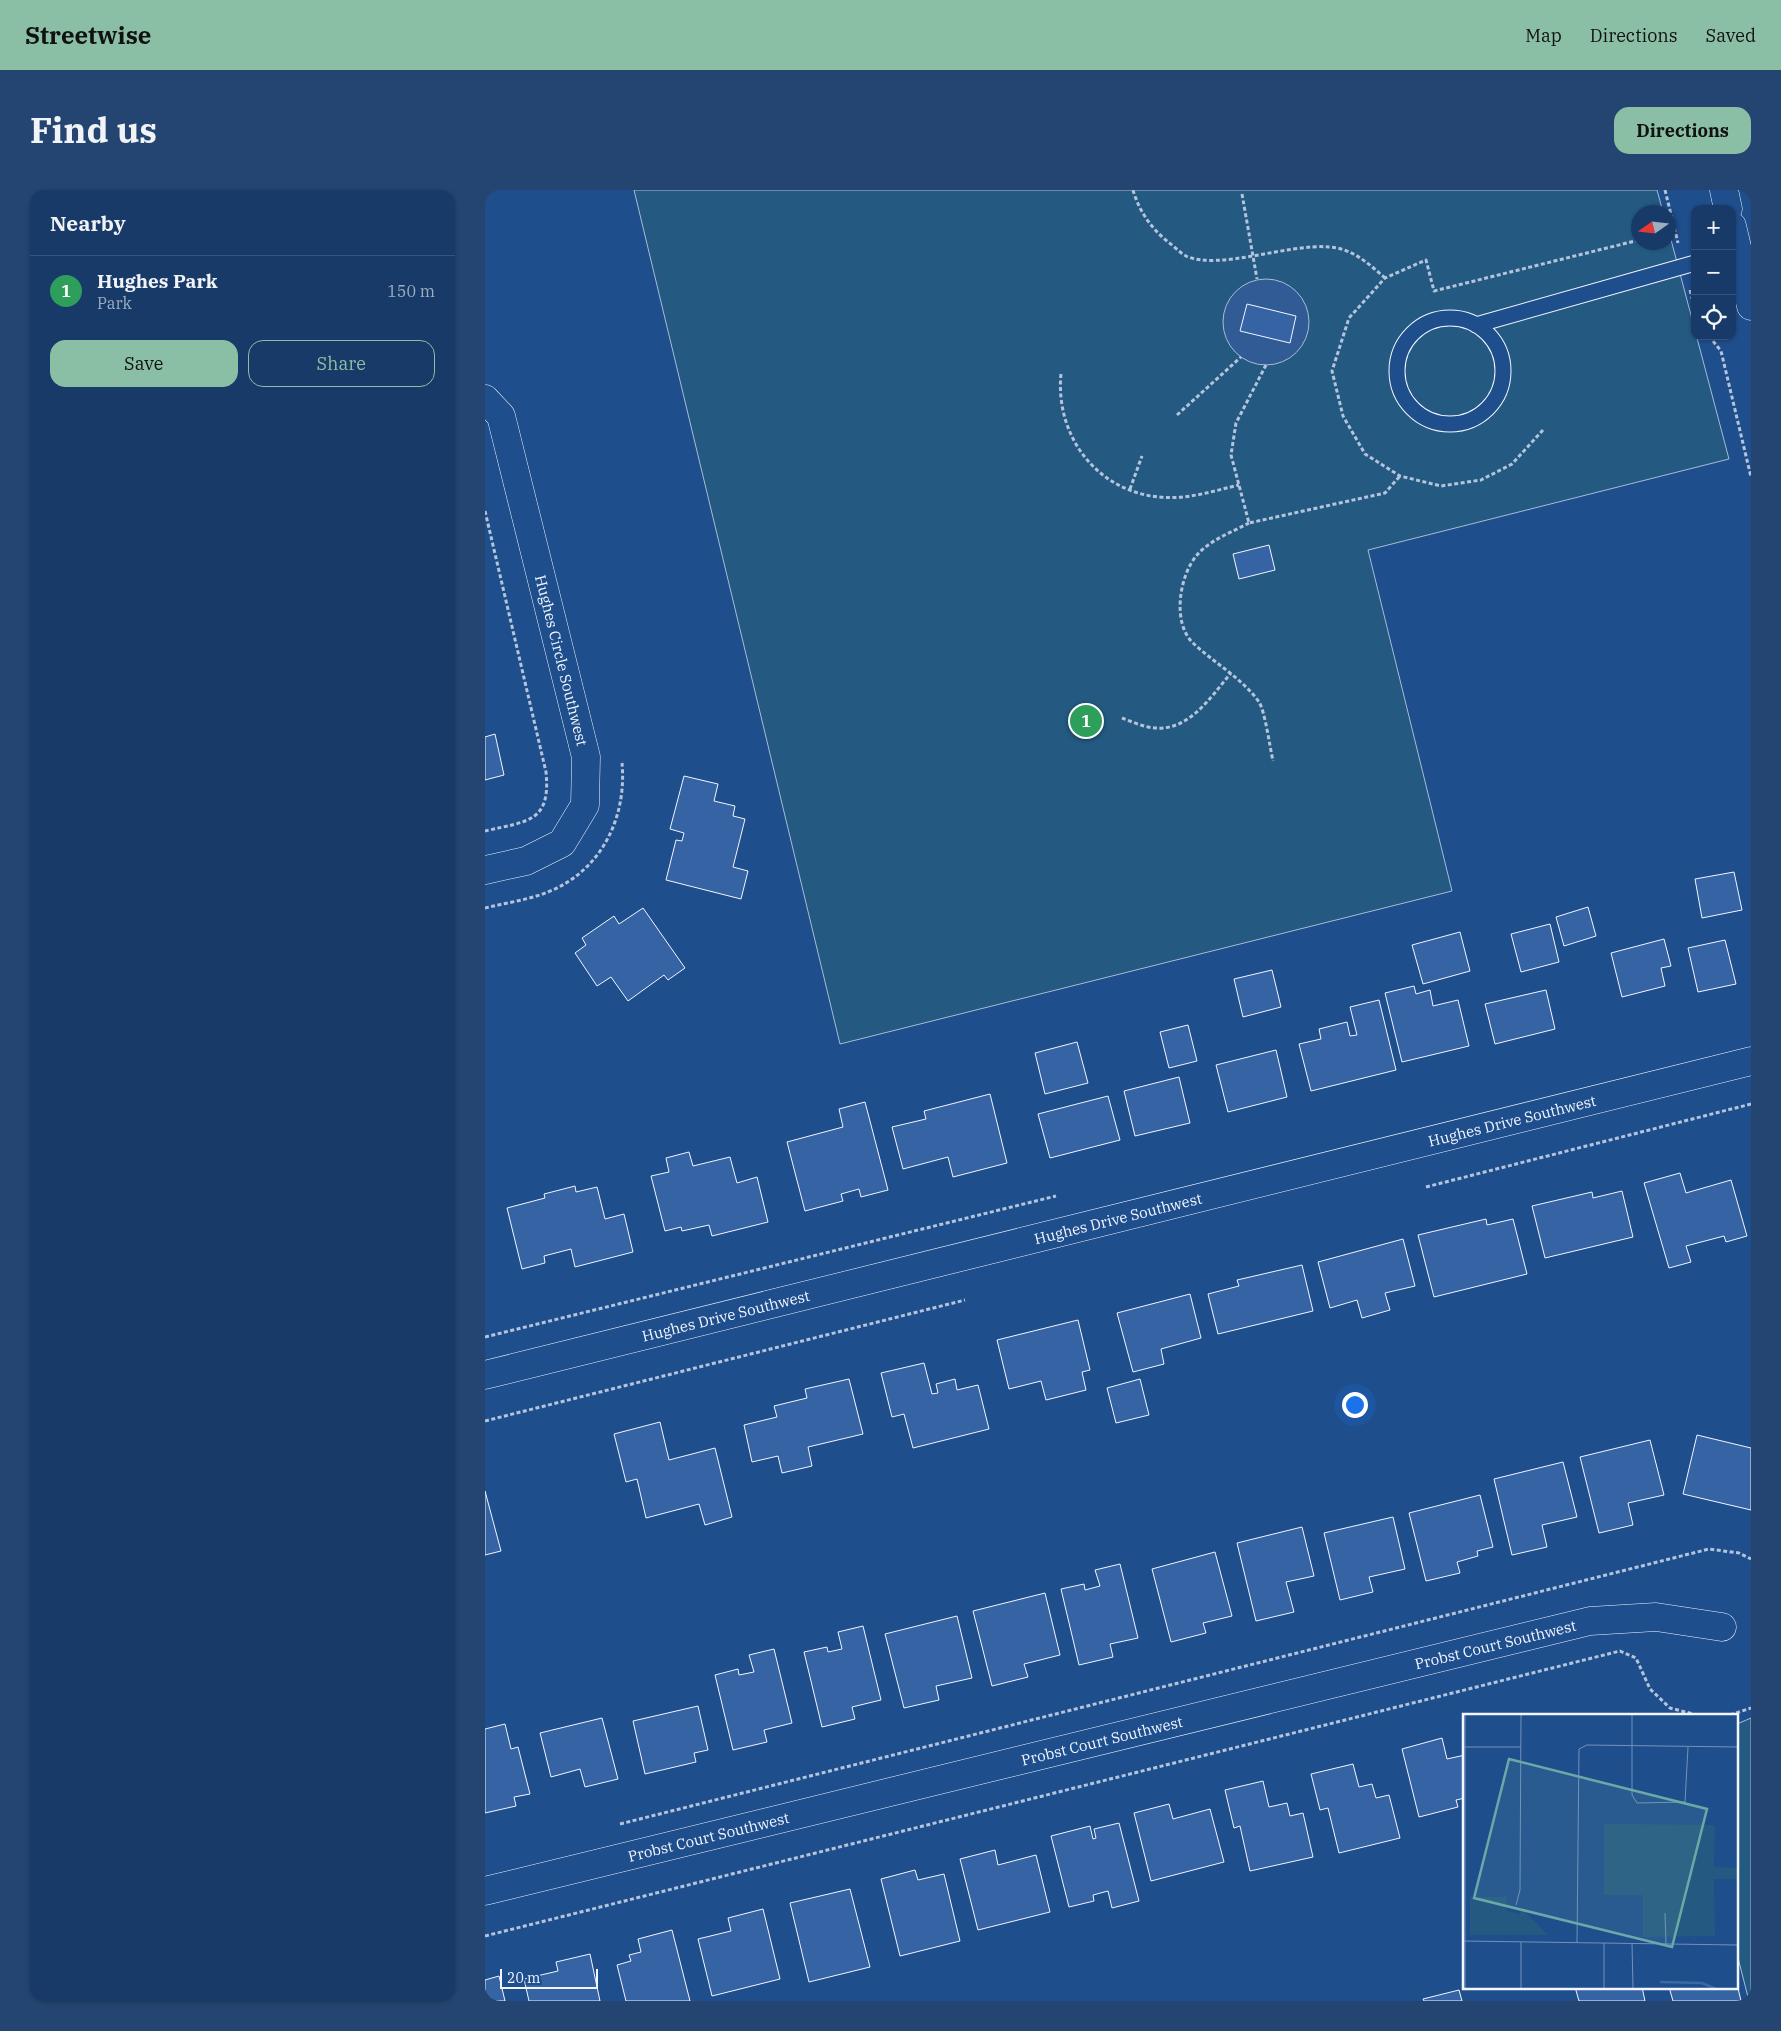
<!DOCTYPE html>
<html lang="en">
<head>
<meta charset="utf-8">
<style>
	body { margin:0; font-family:"IBM Plex Serif",serif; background:#244571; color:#f1f3f6 }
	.controls { position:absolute; right:15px; top:15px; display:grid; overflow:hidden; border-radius:10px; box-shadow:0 1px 4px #0004 }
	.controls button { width:45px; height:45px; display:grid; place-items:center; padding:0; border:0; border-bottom:1px solid #36547d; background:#173a69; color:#f1f3f6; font:25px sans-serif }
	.compass { position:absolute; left:1146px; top:15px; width:45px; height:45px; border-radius:50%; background:#173a69; box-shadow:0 1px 4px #0004; rotate:256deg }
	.scale { position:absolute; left:15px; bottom:12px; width:98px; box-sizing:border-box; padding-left:5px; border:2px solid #f2f6ff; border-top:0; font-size:14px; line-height:18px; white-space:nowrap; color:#f2f6ff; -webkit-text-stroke:4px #1f4e8c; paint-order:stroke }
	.you { position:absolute; left:869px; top:1214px; width:18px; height:18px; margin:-12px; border:4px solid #fff; border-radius:50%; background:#1a73e8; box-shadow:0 0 0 8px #1a73e833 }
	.badge { display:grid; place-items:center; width:32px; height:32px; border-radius:50%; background:#8abfa5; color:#fff; font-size:16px; font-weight:700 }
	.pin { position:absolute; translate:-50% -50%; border:2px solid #fff; box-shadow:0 1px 5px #0006 }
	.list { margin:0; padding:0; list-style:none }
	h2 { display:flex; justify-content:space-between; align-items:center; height:65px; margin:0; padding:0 20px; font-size:21px }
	h2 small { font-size:16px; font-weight:400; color:#9eadc0 }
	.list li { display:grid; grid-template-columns:32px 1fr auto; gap:15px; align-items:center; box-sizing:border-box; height:70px; padding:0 20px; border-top:1px solid #36547d }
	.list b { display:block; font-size:19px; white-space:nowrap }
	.list p { margin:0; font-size:16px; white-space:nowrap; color:#9eadc0 }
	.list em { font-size:16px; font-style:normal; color:#9eadc0 }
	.actions { display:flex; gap:10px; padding:15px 20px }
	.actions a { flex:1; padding:11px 0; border:1px solid #8abfa5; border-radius:15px; text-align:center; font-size:18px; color:#8abfa5 }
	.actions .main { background:#8abfa5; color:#111 }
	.icon { flex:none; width:28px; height:28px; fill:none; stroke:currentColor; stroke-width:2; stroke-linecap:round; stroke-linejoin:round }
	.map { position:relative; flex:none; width:1266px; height:1811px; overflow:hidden; border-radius:15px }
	header { display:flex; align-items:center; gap:30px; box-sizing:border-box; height:70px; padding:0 25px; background:#8abfa5; color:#111 }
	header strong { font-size:24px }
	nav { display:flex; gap:28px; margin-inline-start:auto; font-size:18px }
	.intro { display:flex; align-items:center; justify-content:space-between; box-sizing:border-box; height:120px; padding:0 30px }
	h1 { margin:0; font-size:35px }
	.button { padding:12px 22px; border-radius:15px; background:#8abfa5; color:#111; font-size:18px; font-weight:700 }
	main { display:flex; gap:30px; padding:0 30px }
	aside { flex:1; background:#173a69; border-radius:15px; box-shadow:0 1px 4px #0004 }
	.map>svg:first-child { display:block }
</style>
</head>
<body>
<header>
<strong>Streetwise</strong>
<nav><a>Map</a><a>Directions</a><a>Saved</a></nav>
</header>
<div class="intro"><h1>Find us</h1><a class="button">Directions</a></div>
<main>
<aside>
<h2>Nearby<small></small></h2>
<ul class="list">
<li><span class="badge" style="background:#2e9e5b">1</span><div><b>Hughes Park</b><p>Park</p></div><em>150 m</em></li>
</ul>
<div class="actions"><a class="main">Save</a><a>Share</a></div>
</aside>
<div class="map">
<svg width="1266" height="1811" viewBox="0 0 1266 1811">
	<rect width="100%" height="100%" fill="#1f4e8c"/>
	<!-- green -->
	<path fill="#245a82" stroke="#a8bbd7" d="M 149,0 L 1172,0 L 1178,22 L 1154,22 L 1154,52 L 1184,52 L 1184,42 L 1244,269 L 883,360 L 967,701 L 355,854 Z
		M 1266,1528 L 1266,1811 L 1264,1811 L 1252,1764 L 1252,1534 Z"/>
	<!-- parking -->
	<path fill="#305b95" stroke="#a8bbd7" d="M738 132a43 43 0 1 1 86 0a43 43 0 1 1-86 0Z"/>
	<!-- building -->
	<path fill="#3563a3" stroke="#f2f6ff" d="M 762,114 L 811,126 L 805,153 L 755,141 Z
		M 784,355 L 790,380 L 754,389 L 748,364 Z
		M 10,544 L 19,585 L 0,590 L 0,547 Z
		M 199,586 L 233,594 L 229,611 L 250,616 L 248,626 L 260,629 L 248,677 L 263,681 L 256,709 L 181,690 L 191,650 L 197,651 L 199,643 L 185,639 Z
		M 1249,682 L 1257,720 L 1217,728 L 1210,689 Z
		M 1103,717 L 1111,746 L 1079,756 L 1071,727 Z
		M 158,718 L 200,778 L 183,790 L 179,785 L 143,811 L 126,787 L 112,796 L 90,763 L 101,755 L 97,748 L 129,726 L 134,734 Z
		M 1065,734 L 1074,772 L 1036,782 L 1026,744 Z
		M 975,742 L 985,781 L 938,794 L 927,755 Z
		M 1179,749 L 1186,776 L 1176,778 L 1180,796 L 1137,807 L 1126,763 Z
		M 1240,750 L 1251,794 L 1213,802 L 1203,758 Z
		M 787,780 L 796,817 L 758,827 L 749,789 Z
		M 929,796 L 931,804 L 945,800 L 948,816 L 973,810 L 984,856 L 917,872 L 900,803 Z
		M 1061,800 L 1070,839 L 1010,854 L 1000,814 Z
		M 894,810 L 911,880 L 826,901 L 814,854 L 836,849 L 834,839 L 862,832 L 865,846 L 872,845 L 865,817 Z
		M 703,835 L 712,871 L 684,878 L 675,842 Z
		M 592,852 L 603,893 L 560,904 L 550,863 Z
		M 791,860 L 802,907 L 743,922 L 731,875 Z
		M 694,887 L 705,933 L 650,946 L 639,901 Z
		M 505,904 L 522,973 L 468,987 L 463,967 L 418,979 L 407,937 L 441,929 L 439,921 Z
		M 623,906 L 635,950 L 565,968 L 553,924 Z
		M 380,912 L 403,1000 L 376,1007 L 374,999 L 356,1004 L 358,1011 L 320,1021 L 302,952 L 358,937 L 354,919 Z
		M 204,962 L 208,976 L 245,967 L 252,993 L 272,987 L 283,1032 L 227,1046 L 224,1035 L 197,1041 L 196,1037 L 180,1041 L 166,986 L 184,982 L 181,968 Z
		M 1195,983 L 1201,1003 L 1246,990 L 1262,1046 L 1241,1052 L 1239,1046 L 1201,1056 L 1206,1072 L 1184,1078 L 1159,993 Z
		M 90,996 L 91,1002 L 112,997 L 120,1029 L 139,1024 L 148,1062 L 90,1077 L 86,1059 L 59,1066 L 60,1073 L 37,1079 L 22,1018 L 60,1008 L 59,1004 Z
		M 1137,1001 L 1148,1047 L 1060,1068 L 1047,1016 L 1107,1002 L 1108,1008 Z
		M 1001,1029 L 1002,1035 L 1028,1029 L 1042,1084 L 949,1107 L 933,1045 Z
		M 918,1049 L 930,1096 L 900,1103 L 905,1120 L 877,1128 L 872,1110 L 845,1118 L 833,1072 Z
		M 817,1075 L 828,1121 L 733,1144 L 723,1104 L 754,1096 L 752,1090 Z
		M 705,1104 L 716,1148 L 676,1159 L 679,1174 L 648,1182 L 632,1123 Z
		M 593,1130 L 605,1180 L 597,1182 L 601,1200 L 561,1210 L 556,1191 L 524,1199 L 512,1150 Z
		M 439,1173 L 447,1204 L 453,1203 L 451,1194 L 470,1189 L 472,1200 L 493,1195 L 504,1239 L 428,1258 L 419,1224 L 407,1227 L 396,1183 Z
		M 364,1189 L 378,1244 L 323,1257 L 327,1276 L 297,1283 L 293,1266 L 267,1272 L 259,1235 L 292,1227 L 289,1216 L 322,1208 L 320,1199 Z
		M 655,1189 L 664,1225 L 631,1233 L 622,1198 Z
		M 175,1232 L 184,1270 L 230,1258 L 247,1327 L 220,1335 L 214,1314 L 161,1328 L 152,1289 L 141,1292 L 129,1244 Z
		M 1212,1245 L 1266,1258 L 1266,1320 L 1198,1304 Z
		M 1165,1250 L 1179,1305 L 1143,1313 L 1148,1335 L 1114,1343 L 1095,1267 Z
		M 1078,1272 L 1092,1327 L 1057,1335 L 1062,1357 L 1027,1365 L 1009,1289 Z
		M 0,1301 L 16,1361 L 0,1365 Z
		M 995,1305 L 1008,1357 L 992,1361 L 993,1366 L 972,1372 L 975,1383 L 941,1391 L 924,1323 Z
		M 908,1327 L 920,1379 L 884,1387 L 888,1402 L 855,1410 L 839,1343 Z
		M 817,1337 L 829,1386 L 801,1392 L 809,1422 L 771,1431 L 752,1353 Z
		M 730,1362 L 747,1426 L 718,1433 L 721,1443 L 686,1452 L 667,1379 Z
		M 635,1374 L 653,1448 L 625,1454 L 628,1467 L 594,1475 L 576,1399 L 599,1394 L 600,1400 L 615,1396 L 610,1380 Z
		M 560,1403 L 575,1465 L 539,1474 L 543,1487 L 507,1496 L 488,1421 Z
		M 472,1426 L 487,1488 L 451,1496 L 454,1510 L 419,1518 L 400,1444 Z
		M 378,1436 L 396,1510 L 367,1517 L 370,1529 L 337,1537 L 319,1462 L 342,1457 L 343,1462 L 357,1459 L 353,1442 Z
		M 289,1459 L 307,1533 L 279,1540 L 282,1552 L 248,1560 L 230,1485 L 253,1479 L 254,1485 L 269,1482 L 264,1465 Z
		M 213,1516 L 223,1560 L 209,1563 L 211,1572 L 160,1584 L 148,1531 Z
		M 117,1528 L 133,1589 L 100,1597 L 95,1579 L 66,1587 L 55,1543 Z
		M 20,1534 L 26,1559 L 33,1557 L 45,1604 L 29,1607 L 31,1616 L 0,1623 L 0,1539 Z
		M 957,1548 L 962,1569 L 980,1565 L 980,1608 L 971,1610 L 973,1617 L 934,1627 L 917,1559 Z
		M 868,1574 L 874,1597 L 887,1594 L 891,1608 L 904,1605 L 915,1648 L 854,1663 L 843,1618 L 835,1620 L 826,1584 Z
		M 778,1591 L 784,1617 L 802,1613 L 805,1626 L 818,1623 L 828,1667 L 765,1681 L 755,1636 L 749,1638 L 740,1600 Z
		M 684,1614 L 688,1629 L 725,1619 L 739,1672 L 666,1691 L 649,1623 Z
		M 634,1633 L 654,1711 L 627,1718 L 623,1701 L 608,1705 L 609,1711 L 584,1717 L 566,1646 L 605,1636 L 608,1649 L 611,1648 L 609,1639 Z
		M 510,1660 L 513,1675 L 551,1665 L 565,1722 L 493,1740 L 475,1669 Z
		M 430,1680 L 433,1690 L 459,1684 L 475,1751 L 415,1766 L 396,1689 Z
		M 365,1699 L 385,1777 L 324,1792 L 305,1713 Z
		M 278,1719 L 295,1789 L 227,1806 L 213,1749 L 246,1741 L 243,1728 Z
		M 187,1740 L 205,1811 L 141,1811 L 132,1775 L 146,1771 L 144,1765 L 156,1762 L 153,1749 Z
		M 105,1764 L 115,1811 L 44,1811 L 39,1789 L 73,1781 L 71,1772 Z
		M 14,1786 L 20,1811 L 0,1811 L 0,1790 Z
		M 1252,1794 L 1256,1811 L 1188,1811 L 1184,1797 L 1252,1797 Z
		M 1090,1797 L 1157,1797 L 1160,1811 L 1094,1811 Z
		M 974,1800 L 977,1811 L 939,1811 L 938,1809 Z"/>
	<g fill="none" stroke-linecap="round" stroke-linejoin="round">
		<defs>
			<path id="lane" d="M912 181a53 53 0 1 1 106 0a53 53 0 1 1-106 0Z
				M 991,135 L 1210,73"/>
			<g id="street">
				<path id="s1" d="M 0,209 L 16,226 L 101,567 L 100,615 L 77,653 L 41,671 L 0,680"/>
				<path id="s2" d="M 0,1185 L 1266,871"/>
				<path id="s3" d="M 0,1701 L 1105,1431 L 1171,1427 L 1237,1437"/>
			</g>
			<path id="secondary" d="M 1239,0 L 1243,19
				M 1247,36 L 1266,116"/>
		</defs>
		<!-- lane casing -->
		<use href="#lane" stroke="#f2f6ff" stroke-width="17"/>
		<!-- street casing -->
		<use href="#street" stroke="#f2f6ff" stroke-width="29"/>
		<!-- secondary casing -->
		<use href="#secondary" stroke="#f2f6ff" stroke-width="29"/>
		<!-- path -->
		<path stroke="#b3c4dc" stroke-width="3" stroke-dasharray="4 2.5" stroke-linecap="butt" d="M 648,0 C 654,21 666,38 683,52 C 689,56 695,63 701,66 C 733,81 805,53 844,57 C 867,58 884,74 900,88
			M 1180,0 L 1193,53
			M 757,4 L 772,89
			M 1184,42 L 1190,41
			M 1205,100 L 1210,120
			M 1224,146 L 1236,161 L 1266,287
			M 781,175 L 751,233 L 746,265 L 764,333 L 900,303 L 915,286
			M 576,184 C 570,245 611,301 674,307 C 702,310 728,301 754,295
			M 692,225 L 756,167
			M 1058,240 L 1027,274 L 996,290 L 956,296 L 915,286 L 880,264 L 858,226 L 847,181 L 864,128 L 900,88 L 941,70 L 949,101 L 1154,50
			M 645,299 L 657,266
			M 0,321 L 61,582 C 66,633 42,631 0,641
			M 764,333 C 747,342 725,350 712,365 C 694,386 687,433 708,453 C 729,473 757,488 774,512 C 780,521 785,558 788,571
			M 637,528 C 645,531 654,535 663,537 C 702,545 724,509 746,483
			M 0,718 C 20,713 43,710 63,702 C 116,681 142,628 137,573
			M 941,997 L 1266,914
			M 0,1147 L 571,1006
			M 0,1231 L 480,1110
			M 1245,1525 L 1266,1518
			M 135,1634 L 1224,1359 L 1254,1363 L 1266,1369
			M 0,1746 L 1135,1461 L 1151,1468 L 1165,1499 L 1185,1518 L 1212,1525"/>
		<!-- lane -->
		<use href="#lane" stroke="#1f4e8c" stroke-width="15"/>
		<!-- street -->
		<use href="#street" stroke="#1f4e8c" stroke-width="28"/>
		<!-- secondary -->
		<use href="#secondary" stroke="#1f4e8c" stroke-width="28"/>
	</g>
	<g text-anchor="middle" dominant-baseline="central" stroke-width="4" stroke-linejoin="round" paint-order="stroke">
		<!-- street labels -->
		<g font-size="15" fill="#f2f6ff" stroke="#1f4e8c">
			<text stroke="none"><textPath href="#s1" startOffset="275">Hughes Circle Southwest</textPath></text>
			<text stroke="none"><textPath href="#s2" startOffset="1058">Hughes Drive Southwest</textPath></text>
			<text stroke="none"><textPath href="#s2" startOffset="652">Hughes Drive Southwest</textPath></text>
			<text stroke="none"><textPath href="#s2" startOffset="248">Hughes Drive Southwest</textPath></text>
			<text stroke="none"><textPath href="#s3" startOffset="1040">Probst Court Southwest</textPath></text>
			<text stroke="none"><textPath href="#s3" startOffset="635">Probst Court Southwest</textPath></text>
			<text stroke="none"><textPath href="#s3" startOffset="230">Probst Court Southwest</textPath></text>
		</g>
	</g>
	<!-- overview -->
	<g transform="translate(978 1524)">
		<rect width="275" height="275" fill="#1f4e8c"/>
		<path d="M 141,110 L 252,111 L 251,153 L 274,154 L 274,165 L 251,165 L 252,222 L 180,223 L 180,181 L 141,181 ZM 7,183 L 44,183 L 43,196 L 55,200 L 60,196 L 85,221 L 7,221 Z" fill="#245a82"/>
		<path fill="none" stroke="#3b69a3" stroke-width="2.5" d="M 197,268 L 239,269 L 253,275"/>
		<path fill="none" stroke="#7391ba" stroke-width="1" d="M 2,0 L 2,275M 169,0 L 169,81 L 174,89 L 222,88 L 225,33M 0,33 L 58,33M 53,191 L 57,176 L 58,0M 202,199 L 203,230M 0,227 L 275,231M 58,228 L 58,275M 114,229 L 116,35 L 124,31 L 275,33M 141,229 L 141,275M 169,229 L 170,275"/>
		<path fill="#6aa9a8" fill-opacity="0.15" stroke="#6aa9a8" stroke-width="2.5" d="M 46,45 L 244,95 L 209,233 L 11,184 Z"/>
		<rect width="275" height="275" fill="none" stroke="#f2f6ff" stroke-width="2.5"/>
	</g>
</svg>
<div class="controls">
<button>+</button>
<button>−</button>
<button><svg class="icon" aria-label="locate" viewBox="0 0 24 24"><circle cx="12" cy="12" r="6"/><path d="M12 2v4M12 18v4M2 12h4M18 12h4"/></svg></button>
</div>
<svg class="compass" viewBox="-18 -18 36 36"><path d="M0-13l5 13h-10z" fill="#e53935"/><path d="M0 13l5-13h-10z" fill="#9eadc0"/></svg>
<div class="scale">20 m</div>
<div class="you"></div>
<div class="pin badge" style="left:601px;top:531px;background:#2e9e5b">1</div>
</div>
</main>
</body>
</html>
